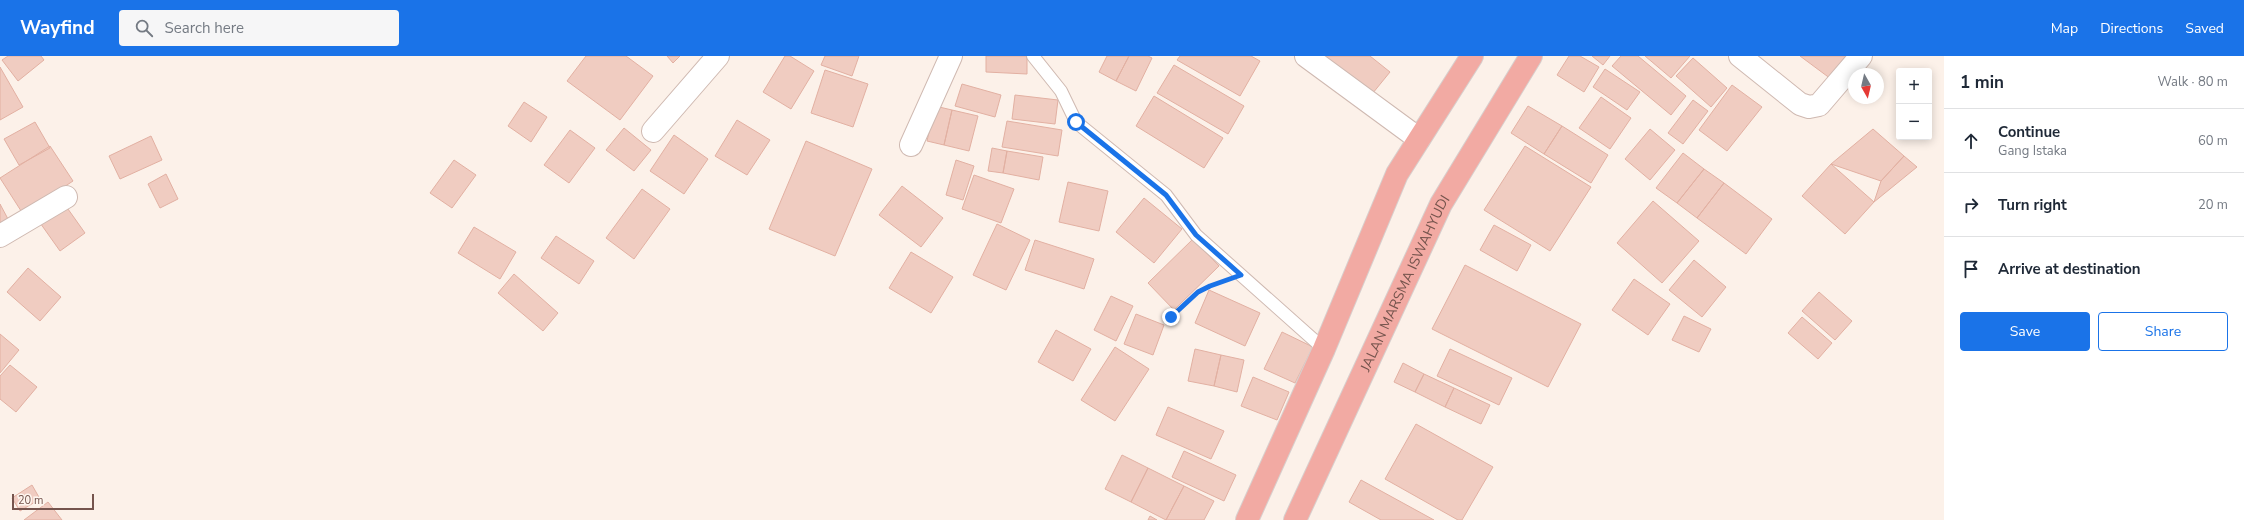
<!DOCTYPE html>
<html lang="en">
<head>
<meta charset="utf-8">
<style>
	body { margin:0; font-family:"Nunito Sans",sans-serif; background:#f6f6f7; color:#1f2937 }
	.controls { position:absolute; right:12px; top:12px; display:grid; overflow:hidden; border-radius:4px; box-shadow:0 2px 10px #0003 }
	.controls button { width:36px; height:36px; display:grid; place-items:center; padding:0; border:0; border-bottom:1px solid #e0e1e3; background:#fff; color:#1f2937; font:20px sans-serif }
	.compass { position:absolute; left:1848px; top:12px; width:36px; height:36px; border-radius:50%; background:#fff; box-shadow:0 2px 10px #0003; rotate:172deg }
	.scale { position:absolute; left:12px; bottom:10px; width:82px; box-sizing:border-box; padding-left:4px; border:2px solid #75544d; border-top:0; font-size:11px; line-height:14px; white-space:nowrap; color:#75544d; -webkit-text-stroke:3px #fef6ef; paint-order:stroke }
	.stop { position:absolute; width:12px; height:12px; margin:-9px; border:3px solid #1a73e8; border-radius:50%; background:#fff }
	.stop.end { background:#1a73e8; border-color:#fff; box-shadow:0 1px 4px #0008 }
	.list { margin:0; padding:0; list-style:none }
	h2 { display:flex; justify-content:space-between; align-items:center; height:52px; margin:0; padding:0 16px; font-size:17px }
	h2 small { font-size:13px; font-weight:400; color:#747a83 }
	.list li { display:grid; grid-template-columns:26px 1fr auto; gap:12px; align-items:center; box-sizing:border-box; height:64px; padding:0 16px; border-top:1px solid #e0e1e3 }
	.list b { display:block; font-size:15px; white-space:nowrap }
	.list p { margin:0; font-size:13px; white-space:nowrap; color:#747a83 }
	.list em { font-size:13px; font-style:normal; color:#747a83 }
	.actions { display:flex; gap:8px; padding:12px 16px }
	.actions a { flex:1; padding:9px 0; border:1px solid #1a73e8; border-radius:4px; text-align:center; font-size:14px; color:#1a73e8 }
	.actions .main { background:#1a73e8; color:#fff }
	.icon { flex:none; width:22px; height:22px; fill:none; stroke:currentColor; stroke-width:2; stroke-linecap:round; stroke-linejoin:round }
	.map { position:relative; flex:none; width:1944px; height:464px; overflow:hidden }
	header { display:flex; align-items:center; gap:24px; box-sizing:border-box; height:56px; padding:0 20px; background:#1a73e8; color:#fff }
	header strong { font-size:19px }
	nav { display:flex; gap:22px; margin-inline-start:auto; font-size:14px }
	.search { width:280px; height:36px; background:#f6f6f7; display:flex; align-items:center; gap:10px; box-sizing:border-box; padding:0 14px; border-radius:4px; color:#747a83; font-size:15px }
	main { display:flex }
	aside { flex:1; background:#fff }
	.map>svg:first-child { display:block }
</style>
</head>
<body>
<header>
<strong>Wayfind</strong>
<div class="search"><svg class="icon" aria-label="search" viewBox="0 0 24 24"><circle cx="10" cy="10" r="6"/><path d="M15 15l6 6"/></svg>Search here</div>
<nav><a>Map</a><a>Directions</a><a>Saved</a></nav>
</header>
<main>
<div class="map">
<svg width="1944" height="464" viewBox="0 0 1944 464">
	<rect width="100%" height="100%" fill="#fcf1e9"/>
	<!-- building -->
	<path fill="#f0ccc1" stroke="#e2b0a2" d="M 8,0 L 41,0 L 44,4 L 18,25 L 2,4 Z
		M 586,0 L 626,0 L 653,20 L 620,64 L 567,25 Z
		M 667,0 L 680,0 L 673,7 Z
		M 785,0 L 790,0 L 814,15 L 791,53 L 763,36 Z
		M 825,0 L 859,0 L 852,20 L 821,9 Z
		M 986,0 L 1027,0 L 1027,18 L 986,16 Z
		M 1107,0 L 1129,0 L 1116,25 L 1099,16 Z
		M 1129,0 L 1148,0 L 1152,2 L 1136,35 L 1116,25 Z
		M 1180,0 L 1251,0 L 1260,5 L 1240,40 L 1177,4 Z
		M 1313,0 L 1370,0 L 1390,16 L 1368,43 Z
		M 1569,0 L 1580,0 L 1599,11 L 1584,36 L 1557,19 Z
		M 1592,0 L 1610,0 L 1603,9 Z
		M 1621,0 L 1638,0 L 1686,40 L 1671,59 L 1612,10 Z
		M 1645,0 L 1690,0 L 1671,22 Z
		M 1800,0 L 1848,0 L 1831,23 Z
		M 1693,2 L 1727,32 L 1711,51 L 1676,20 Z
		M 1174,9 L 1244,50 L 1228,78 L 1157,37 Z
		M 0,11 L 23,51 L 0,64 Z
		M 1605,13 L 1640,36 L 1627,54 L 1593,31 Z
		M 825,14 L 868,28 L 853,71 L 811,57 Z
		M 962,28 L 1001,39 L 995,61 L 955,50 Z
		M 1732,29 L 1762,51 L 1727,95 L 1699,74 Z
		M 1015,39 L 1058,44 L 1055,68 L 1012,63 Z
		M 1154,40 L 1223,82 L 1204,112 L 1136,70 Z
		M 1601,41 L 1631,62 L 1610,93 L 1579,72 Z
		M 1693,44 L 1708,55 L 1683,88 L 1668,77 Z
		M 524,46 L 547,61 L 531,86 L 508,70 Z
		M 935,50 L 952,54 L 944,89 L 927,85 Z
		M 1528,50 L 1562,70 L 1544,98 L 1511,77 Z
		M 952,54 L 978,60 L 969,95 L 944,89 Z
		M 737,64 L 770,84 L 747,119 L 715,100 Z
		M 1007,65 L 1062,74 L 1058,100 L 1002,91 Z
		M 35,66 L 50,92 L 19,109 L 4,83 Z
		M 1562,70 L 1608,99 L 1591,127 L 1544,98 Z
		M 624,72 L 651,94 L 634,115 L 606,94 Z
		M 1650,73 L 1675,94 L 1650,124 L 1625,103 Z
		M 1873,73 L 1904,100 L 1881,125 L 1831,108 Z
		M 570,74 L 595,92 L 569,127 L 544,109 Z
		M 674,79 L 708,103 L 684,138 L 650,115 Z
		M 151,80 L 162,104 L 120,123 L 109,100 Z
		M 806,85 L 872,113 L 835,200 L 769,173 Z
		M 50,90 L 73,125 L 23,158 L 0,122 Z
		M 1525,90 L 1591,131 L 1550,195 L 1484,154 Z
		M 992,92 L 1007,95 L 1003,117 L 988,115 Z
		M 1007,95 L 1043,101 L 1039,124 L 1003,117 Z
		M 1683,97 L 1704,113 L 1677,147 L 1656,132 Z
		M 1904,100 L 1917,111 L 1874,146 L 1881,125 Z
		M 454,104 L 476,119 L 452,152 L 430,137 Z
		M 956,104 L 974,110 L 963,144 L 946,139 Z
		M 1831,108 L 1874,146 L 1845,178 L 1802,140 Z
		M 1704,113 L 1724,127 L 1697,162 L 1677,147 Z
		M 166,118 L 178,143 L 160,152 L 148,128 Z
		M 974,119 L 1014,133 L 1001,167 L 962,153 Z
		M 1068,126 L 1108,135 L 1099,175 L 1059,166 Z
		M 1724,127 L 1772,163 L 1746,198 L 1697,162 Z
		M 902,130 L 943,162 L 921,191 L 879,159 Z
		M 642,133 L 670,153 L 634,203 L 606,182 Z
		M 1144,142 L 1182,173 L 1154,207 L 1116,176 Z
		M 1653,145 L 1699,185 L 1662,227 L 1617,187 Z
		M 63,146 L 85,177 L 60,195 L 38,164 Z
		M 0,148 L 8,163 L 0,168 Z
		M 997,168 L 1030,184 L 1006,234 L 973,219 Z
		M 1494,169 L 1531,189 L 1517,215 L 1480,194 Z
		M 474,171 L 516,196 L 500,223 L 458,197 Z
		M 556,180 L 594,205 L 579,228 L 541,202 Z
		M 1193,183 L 1219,210 L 1174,254 L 1148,227 Z
		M 1035,184 L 1094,203 L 1084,233 L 1025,214 Z
		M 911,196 L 953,221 L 931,257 L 889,232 Z
		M 1694,204 L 1726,231 L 1702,261 L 1669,234 Z
		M 1465,209 L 1581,268 L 1548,331 L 1432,273 Z
		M 28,212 L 61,241 L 40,265 L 7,236 Z
		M 514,218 L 558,257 L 543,275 L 498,237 Z
		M 1634,223 L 1670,248 L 1648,279 L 1612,254 Z
		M 1209,234 L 1260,257 L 1245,290 L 1195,267 Z
		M 1819,236 L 1852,265 L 1835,284 L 1802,255 Z
		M 1111,240 L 1133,250 L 1116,285 L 1094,274 Z
		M 1136,258 L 1164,269 L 1153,299 L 1124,288 Z
		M 1684,260 L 1711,273 L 1699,296 L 1672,284 Z
		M 1802,261 L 1832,287 L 1818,303 L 1788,277 Z
		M 1056,274 L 1091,293 L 1073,325 L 1038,306 Z
		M 1282,276 L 1313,291 L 1295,327 L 1264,313 Z
		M 0,278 L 19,294 L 0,317 Z
		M 1115,291 L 1149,313 L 1115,365 L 1081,344 Z
		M 1195,293 L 1221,299 L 1214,330 L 1188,325 Z
		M 1450,293 L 1512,322 L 1499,349 L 1437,320 Z
		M 1221,299 L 1244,304 L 1237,336 L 1214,330 Z
		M 1403,307 L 1424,318 L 1415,336 L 1394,326 Z
		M 10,309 L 37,331 L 16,356 L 0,343 L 0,320 Z
		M 1424,318 L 1454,332 L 1445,351 L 1415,336 Z
		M 1253,321 L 1289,336 L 1277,364 L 1241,350 Z
		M 1454,332 L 1490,349 L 1481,368 L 1445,351 Z
		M 1168,351 L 1224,375 L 1211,403 L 1156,379 Z
		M 1416,368 L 1493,411 L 1462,464 L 1458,464 L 1385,423 Z
		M 1184,395 L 1236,419 L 1224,445 L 1172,421 Z
		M 1122,399 L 1148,412 L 1131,446 L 1105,433 Z
		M 1148,412 L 1184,430 L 1166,464 L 1131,446 Z
		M 1361,424 L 1434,464 L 1381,464 L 1349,446 Z
		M 32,429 L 40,443 L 20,455 L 12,442 Z
		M 1184,430 L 1214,445 L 1204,464 L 1166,464 Z
		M 48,446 L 62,464 L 24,464 Z
		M 1150,460 L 1157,464 L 1148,464 Z"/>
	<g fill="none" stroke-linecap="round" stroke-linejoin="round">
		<defs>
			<path id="lane" d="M 1033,0 L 1061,35 L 1076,66 L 1166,139 L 1196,179 L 1324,293"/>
			<path id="street" d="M 1306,0 L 1419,83
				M 1740,0 L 1800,48 L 1809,51 L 1819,49 L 1861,0
				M 653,75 L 718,0
				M 911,89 L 951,0
				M 0,180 L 66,141"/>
			<g id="highway">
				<path d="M 1247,464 L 1324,293 L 1397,118 L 1472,0"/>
				<path id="s1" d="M 1295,464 L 1441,148 L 1531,0"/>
			</g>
		</defs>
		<!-- lane casing -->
		<use href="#lane" stroke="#cfb9b1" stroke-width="14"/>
		<!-- street casing -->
		<use href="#street" stroke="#cfb9b1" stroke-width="24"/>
		<!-- highway casing -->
		<use href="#highway" stroke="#d8cfcd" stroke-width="24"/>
		<!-- path -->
		<path stroke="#d5afa4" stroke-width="2.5" stroke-dasharray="1 3" stroke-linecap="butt" d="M 1171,261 L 1198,236 L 1219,226"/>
		<!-- lane -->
		<use href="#lane" stroke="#fff" stroke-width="12"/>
		<!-- street -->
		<use href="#street" stroke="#fff" stroke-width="22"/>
		<!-- highway -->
		<use href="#highway" stroke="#f2aaa3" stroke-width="22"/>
	</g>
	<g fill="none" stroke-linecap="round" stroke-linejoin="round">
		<!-- route -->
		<path stroke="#1a73e8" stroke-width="5" d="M 1076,66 L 1166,139 L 1196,179 L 1241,219 L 1210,230 L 1198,236 L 1171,261"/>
	</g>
	<g text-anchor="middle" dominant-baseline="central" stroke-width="3" stroke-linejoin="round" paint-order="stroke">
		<!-- street labels -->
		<g font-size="14" fill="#75544d" stroke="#fef6ef">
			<text stroke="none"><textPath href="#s1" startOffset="261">JALAN MARSMA ISWAHYUDI</textPath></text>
		</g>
	</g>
</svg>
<div class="controls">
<button>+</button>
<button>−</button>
</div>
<svg class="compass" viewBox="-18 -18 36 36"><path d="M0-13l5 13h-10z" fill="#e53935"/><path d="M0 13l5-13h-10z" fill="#747a83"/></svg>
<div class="scale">20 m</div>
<div class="stop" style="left:1076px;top:66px"></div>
<div class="stop end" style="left:1171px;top:261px"></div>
</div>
<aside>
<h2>1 min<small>Walk · 80 m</small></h2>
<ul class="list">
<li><svg class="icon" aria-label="ahead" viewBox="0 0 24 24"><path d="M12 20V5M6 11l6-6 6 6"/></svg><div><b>Continue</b><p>Gang Istaka</p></div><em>60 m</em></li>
<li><svg class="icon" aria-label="right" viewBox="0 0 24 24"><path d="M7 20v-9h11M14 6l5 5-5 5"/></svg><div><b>Turn right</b></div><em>20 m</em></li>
<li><svg class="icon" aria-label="arrive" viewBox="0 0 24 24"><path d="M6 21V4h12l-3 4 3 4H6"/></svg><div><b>Arrive at destination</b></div></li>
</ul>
<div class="actions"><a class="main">Save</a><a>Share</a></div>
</aside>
</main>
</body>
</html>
